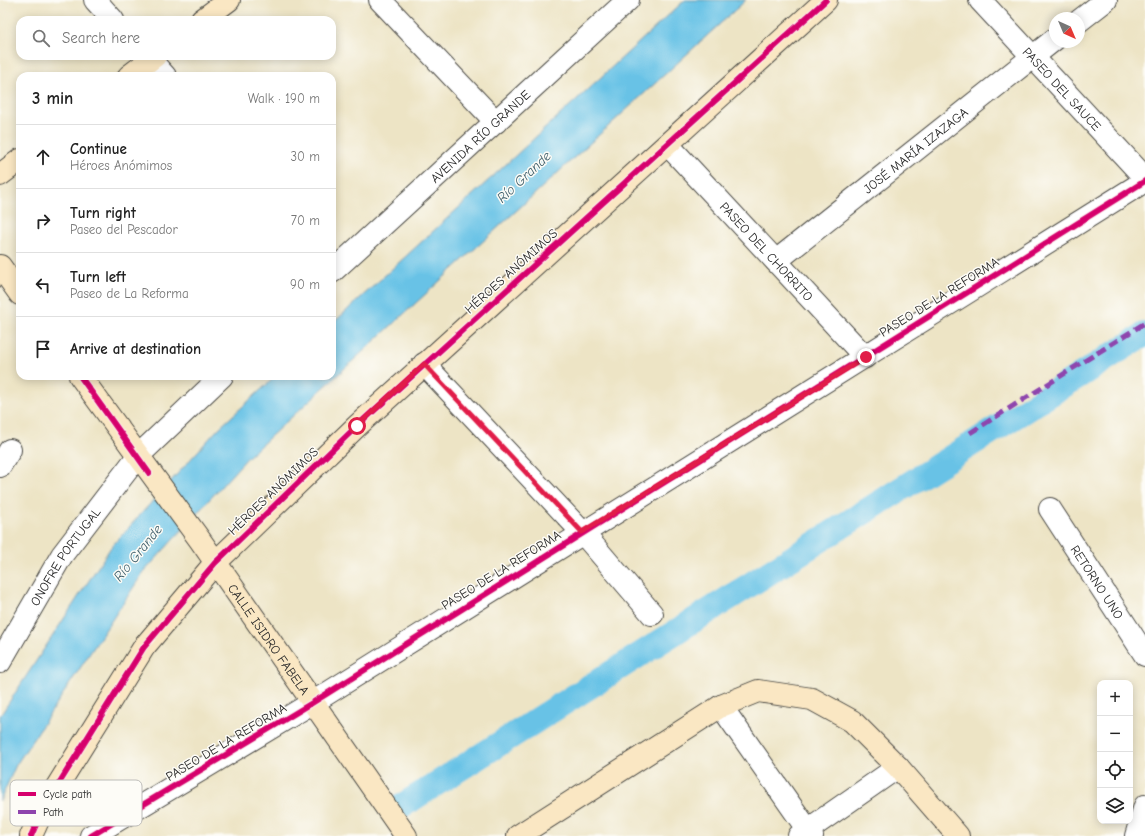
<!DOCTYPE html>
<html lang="en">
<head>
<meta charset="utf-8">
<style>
	body { margin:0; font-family:"Comic Neue",sans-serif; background:#f2f2f2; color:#222 }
	.controls { position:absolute; right:12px; bottom:12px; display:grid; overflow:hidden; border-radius:8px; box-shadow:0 2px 10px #0003 }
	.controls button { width:36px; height:36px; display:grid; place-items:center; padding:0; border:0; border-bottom:1px solid #e0e0e0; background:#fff; color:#222; font:20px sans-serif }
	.compass { position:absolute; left:1049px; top:12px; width:36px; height:36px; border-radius:50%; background:#fff; box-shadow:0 2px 10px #0003; rotate:136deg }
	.stop { position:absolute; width:12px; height:12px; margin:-9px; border:3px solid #e11d48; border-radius:50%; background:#fff }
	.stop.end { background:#e11d48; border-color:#fff; box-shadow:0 1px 4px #0008 }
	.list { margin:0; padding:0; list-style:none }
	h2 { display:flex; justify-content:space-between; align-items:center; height:52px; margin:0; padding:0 16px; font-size:17px }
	h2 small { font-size:13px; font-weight:400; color:#767676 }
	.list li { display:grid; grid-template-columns:26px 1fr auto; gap:12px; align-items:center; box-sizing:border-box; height:64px; padding:0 16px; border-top:1px solid #e0e0e0 }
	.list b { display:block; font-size:15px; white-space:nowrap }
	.list p { margin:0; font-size:13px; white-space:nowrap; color:#767676 }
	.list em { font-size:13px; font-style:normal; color:#767676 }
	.icon { flex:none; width:22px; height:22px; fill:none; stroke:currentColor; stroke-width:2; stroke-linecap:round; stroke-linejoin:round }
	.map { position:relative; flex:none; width:1145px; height:836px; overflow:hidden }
	.search { position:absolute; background:#fff; box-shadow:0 2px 10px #0003; left:16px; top:16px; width:320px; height:44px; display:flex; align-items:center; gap:10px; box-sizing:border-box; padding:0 14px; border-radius:12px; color:#767676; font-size:15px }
	.panel { position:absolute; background:#fff; box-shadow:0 2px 10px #0003; left:16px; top:72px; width:320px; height:308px; border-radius:12px }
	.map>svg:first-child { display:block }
</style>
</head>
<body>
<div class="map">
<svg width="1145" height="836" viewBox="0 0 1145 836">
	<rect width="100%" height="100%" fill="#fdfcf7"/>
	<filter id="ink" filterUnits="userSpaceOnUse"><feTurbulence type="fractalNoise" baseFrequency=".025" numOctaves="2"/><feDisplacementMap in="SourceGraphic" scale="8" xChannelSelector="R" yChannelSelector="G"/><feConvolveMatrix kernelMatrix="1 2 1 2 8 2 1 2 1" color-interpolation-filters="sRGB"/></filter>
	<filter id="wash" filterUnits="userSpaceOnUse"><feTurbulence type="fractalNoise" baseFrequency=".012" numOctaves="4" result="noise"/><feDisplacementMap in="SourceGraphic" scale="16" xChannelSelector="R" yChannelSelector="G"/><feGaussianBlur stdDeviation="0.9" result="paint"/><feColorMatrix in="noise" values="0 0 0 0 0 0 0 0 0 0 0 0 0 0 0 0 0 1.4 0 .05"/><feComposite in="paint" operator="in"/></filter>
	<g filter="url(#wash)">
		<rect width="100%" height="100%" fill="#ede4c5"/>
		<!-- water -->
		<path fill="#68c2e6" stroke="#4a7688" d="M 685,0 L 746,0 L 247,458 L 143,573 L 16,765 L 0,801 L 0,716 L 111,547 L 218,429 L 276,376 L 332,376 L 332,324 Z"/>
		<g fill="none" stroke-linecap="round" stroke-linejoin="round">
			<!-- canal -->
			<path stroke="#68c2e6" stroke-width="25" d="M 403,805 L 1145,334"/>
		</g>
	</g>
	<g filter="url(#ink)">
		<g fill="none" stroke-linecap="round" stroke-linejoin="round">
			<defs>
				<g id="street">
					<path d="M 95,0 L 113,20"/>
					<path d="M 380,0 L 496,122"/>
					<path id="s1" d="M 980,0 L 1145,178"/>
					<path d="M 1079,21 L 1106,0"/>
					<path d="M 147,56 L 165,76"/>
					<path id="s2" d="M 668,145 L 865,357"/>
					<path id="s3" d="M 776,261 L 1055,39"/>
					<path id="s4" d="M 332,272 L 628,0"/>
					<path d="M 424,364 L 582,532 L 652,614"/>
					<path d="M 0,466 L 10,450"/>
					<path id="s5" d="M 1050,509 L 1145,655"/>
					<path id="s6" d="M 0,662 L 62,555 L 138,456 L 222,376"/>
					<path d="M 721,706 L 812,836"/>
					<path d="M 91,836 L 312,703 L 1145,181"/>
					<path d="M 799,836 L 898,767"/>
					<path d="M 1136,836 L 1145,806"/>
				</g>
				<g id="secondary">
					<path d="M 202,20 L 229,0"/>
					<path d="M 129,76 L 155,56"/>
					<path d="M 0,175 L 20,160"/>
					<path d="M 0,266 L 20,294"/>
					<path id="s7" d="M 80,376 L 200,540 L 406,836"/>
					<path d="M 31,836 L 43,809 L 144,647 L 215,563 L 357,426 L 826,0"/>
					<path d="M 518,836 L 721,706 L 758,691 L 812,699 L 852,721 L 898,767 L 958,836"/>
				</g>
			</defs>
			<!-- street casing -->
			<use href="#street" stroke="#484742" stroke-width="24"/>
			<!-- secondary casing -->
			<use href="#secondary" stroke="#484742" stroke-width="24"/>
			<!-- street -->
			<use href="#street" stroke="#fff" stroke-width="22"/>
			<!-- secondary -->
			<use href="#secondary" stroke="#fae7c3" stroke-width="22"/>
			<!-- quiet -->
			<path stroke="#8e44ad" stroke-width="5" stroke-dasharray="10 5" stroke-linecap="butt" d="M 970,433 L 1145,323"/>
			<defs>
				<path id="cycleway" d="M 80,376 L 149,473
					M 31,836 L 43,809 L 144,647 L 215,563 L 357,426 L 826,0
					M 91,836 L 312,703 L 1145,181"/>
			</defs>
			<!-- cycleway casing -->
			<use href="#cycleway" stroke="#fdfcf7" stroke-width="8"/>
			<!-- cycleway -->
			<use href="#cycleway" stroke="#d6006c" stroke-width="6"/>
		</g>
	</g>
	<g fill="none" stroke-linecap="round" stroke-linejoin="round" filter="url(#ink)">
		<!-- route -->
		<path stroke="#e11d48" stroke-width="5" d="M 357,426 L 424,364 L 582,532 L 866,357"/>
	</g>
	<g text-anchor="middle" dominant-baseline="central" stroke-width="3" stroke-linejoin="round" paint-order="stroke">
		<!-- street labels -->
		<g font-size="13" fill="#2b2b2b" stroke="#fdfcf7">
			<text stroke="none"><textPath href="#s1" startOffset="121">PASEO DEL SAUCE</textPath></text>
			<text stroke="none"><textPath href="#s4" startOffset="201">AVENIDA RÍO GRANDE</textPath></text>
			<text stroke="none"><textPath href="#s3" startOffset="178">JOSÉ MARÍA IZAZAGA</textPath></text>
			<text stroke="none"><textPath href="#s2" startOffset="145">PASEO DEL CHORRITO</textPath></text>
			<text transform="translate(511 271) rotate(-42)">HÉROES ANÓMIMOS</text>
			<text transform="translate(939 297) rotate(-32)">PASEO DE LA REFORMA</text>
			<text transform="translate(273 491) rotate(-44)">HÉROES ANÓMIMOS</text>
			<text stroke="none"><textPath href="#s6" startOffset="124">ONOFRE PORTUGAL</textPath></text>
			<text transform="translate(501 570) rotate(-32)">PASEO DE LA REFORMA</text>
			<text stroke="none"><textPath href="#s5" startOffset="87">RETORNO UNO</textPath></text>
			<text stroke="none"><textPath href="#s7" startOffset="324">CALLE ISIDRO FABELA</textPath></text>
			<text transform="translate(226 742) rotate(-31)">PASEO DE LA REFORMA</text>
		</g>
		<!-- water labels -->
		<g font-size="14" font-style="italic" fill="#40606c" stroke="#fdfcf7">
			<text transform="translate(524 177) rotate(-43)">Río Grande</text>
			<text transform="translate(138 553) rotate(-51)">Río Grande</text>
		</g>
	</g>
	<!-- legend -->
	<rect x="10" y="780" width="132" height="46" rx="6" fill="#fdfcf7" stroke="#bebdba" stroke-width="1"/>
	<rect x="18" y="792" width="18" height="4" fill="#d6006c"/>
	<rect x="18" y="810" width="18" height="4" fill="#8e44ad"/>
	<g font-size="11" fill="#2b2b2b">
		<text x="43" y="798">Cycle path</text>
		<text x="43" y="816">Path</text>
	</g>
</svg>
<div class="controls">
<button>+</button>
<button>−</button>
<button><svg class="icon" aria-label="locate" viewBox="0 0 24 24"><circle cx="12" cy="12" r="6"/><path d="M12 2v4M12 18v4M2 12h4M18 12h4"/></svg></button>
<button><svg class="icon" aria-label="layers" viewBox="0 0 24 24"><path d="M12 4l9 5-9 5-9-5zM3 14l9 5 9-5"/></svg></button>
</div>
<svg class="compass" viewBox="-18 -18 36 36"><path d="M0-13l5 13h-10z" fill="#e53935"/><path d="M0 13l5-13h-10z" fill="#767676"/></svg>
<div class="stop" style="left:357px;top:426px"></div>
<div class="stop end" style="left:866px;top:357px"></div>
<div class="search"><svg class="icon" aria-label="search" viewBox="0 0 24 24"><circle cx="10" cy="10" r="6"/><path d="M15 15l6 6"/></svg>Search here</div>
<section class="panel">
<h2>3 min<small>Walk · 190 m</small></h2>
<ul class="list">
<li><svg class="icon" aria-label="ahead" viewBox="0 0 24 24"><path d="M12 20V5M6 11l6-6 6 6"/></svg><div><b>Continue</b><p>Héroes Anómimos</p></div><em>30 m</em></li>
<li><svg class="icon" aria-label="right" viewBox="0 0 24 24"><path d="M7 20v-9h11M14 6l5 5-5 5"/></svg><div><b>Turn right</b><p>Paseo del Pescador</p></div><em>70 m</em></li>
<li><svg class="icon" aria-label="left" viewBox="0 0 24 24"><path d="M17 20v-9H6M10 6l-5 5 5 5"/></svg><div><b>Turn left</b><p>Paseo de La Reforma</p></div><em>90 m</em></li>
<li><svg class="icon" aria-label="arrive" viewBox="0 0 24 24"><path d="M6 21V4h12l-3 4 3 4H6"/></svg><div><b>Arrive at destination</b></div></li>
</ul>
</section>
</div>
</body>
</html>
